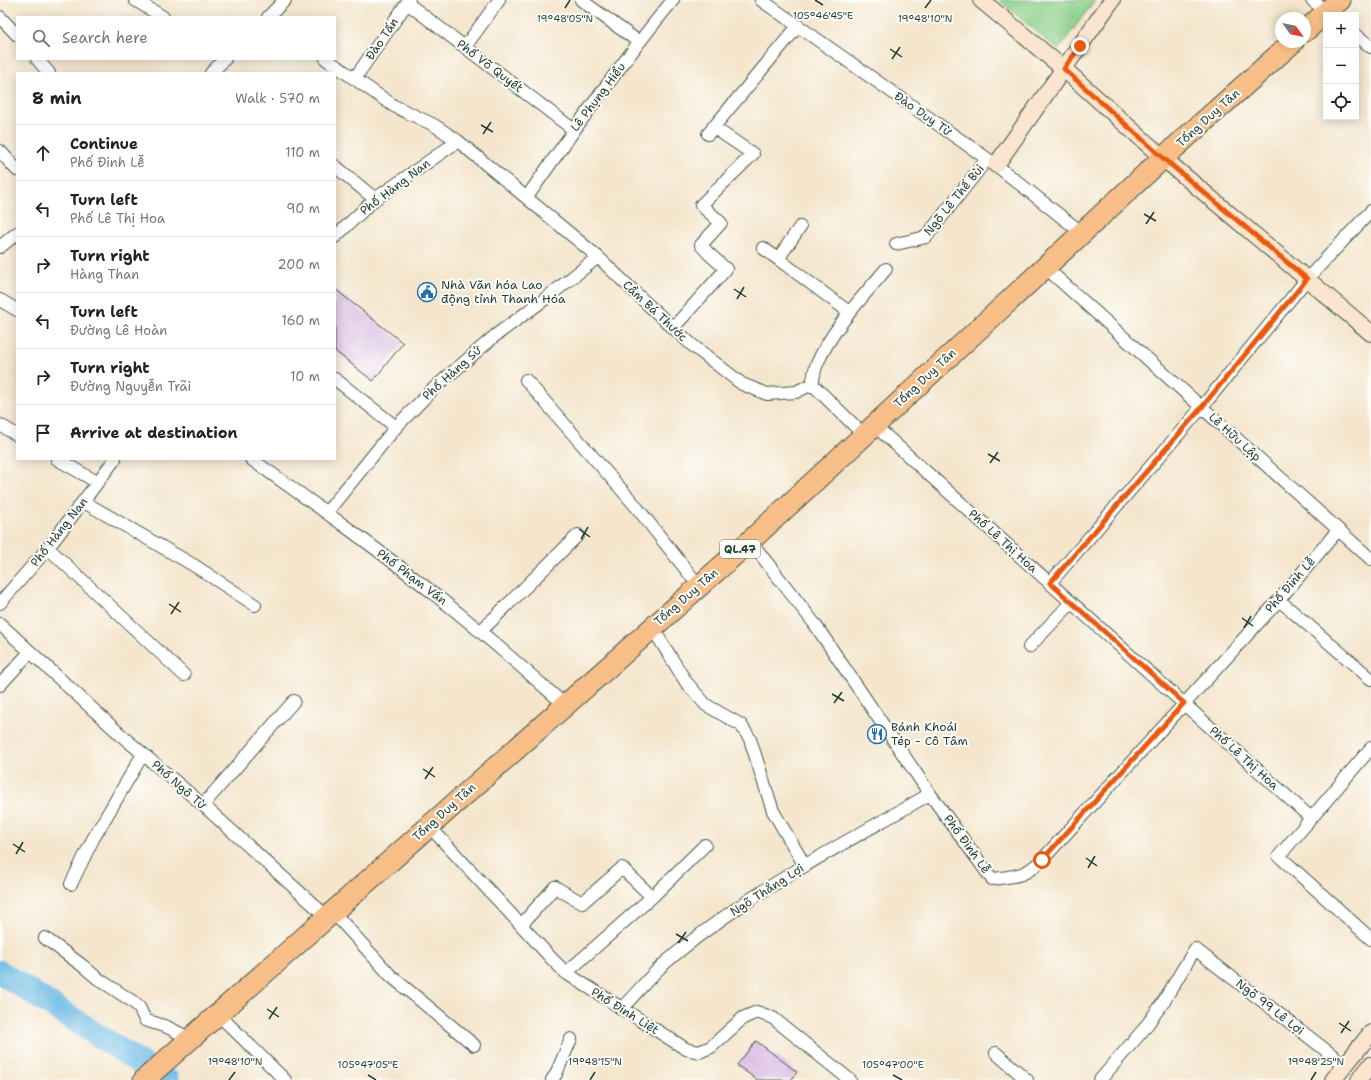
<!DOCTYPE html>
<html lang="en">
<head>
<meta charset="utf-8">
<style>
	body { margin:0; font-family:"Shantell Sans",sans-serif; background:#f2f2f2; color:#222 }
	.controls { position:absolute; right:12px; top:12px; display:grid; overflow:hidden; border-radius:0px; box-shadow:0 2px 10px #0003 }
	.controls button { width:36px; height:36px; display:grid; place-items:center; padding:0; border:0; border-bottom:1px solid #e0e0e0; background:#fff; color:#222; font:20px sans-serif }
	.compass { position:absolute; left:1275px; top:12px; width:36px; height:36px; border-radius:50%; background:#fff; box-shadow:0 2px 10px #0003; rotate:123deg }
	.stop { position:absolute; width:12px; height:12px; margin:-9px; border:3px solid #ea580c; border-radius:50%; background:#fff }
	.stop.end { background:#ea580c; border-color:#fff; box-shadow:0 1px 4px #0008 }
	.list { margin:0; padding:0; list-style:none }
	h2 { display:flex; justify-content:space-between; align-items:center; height:52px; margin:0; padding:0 16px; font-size:17px }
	h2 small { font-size:13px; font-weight:400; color:#767676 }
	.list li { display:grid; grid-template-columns:26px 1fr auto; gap:12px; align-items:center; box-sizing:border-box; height:56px; padding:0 16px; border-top:1px solid #e0e0e0 }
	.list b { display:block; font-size:15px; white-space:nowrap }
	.list p { margin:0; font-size:13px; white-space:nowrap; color:#767676 }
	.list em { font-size:13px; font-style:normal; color:#767676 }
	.icon { flex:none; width:22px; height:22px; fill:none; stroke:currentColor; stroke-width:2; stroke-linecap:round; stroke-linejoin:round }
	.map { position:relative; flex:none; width:1371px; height:1080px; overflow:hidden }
	.search { position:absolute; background:#fff; box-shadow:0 2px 10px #0003; left:16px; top:16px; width:320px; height:44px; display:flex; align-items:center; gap:10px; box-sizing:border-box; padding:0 14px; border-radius:0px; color:#767676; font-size:15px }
	.panel { position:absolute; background:#fff; box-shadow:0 2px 10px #0003; left:16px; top:72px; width:320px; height:388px; border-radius:0px }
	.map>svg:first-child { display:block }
</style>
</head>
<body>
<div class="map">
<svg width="1371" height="1080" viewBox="0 0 1371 1080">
	<rect width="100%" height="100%" fill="#fdfcf7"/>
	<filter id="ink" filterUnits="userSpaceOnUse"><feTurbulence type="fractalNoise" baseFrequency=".025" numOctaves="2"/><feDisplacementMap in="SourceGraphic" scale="8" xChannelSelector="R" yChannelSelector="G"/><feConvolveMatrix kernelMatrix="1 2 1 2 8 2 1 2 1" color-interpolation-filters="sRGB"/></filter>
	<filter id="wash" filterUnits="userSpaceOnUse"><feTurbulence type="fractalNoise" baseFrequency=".012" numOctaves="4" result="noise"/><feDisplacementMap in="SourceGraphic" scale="16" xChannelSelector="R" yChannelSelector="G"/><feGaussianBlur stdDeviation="0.9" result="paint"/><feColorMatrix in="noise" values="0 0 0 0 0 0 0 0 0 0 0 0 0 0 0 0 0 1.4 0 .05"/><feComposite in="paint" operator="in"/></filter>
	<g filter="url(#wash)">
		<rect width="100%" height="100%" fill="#f4e5cc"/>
		<!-- green -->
		<path fill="#8acf89" stroke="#54865e" d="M 999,0 L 1095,0 L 1058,50 Z"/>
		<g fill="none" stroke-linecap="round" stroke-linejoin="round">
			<!-- river -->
			<path stroke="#6dbbe7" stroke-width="24" d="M 0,972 L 167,1080"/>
		</g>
		<g id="blocks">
			<!-- building -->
			<path fill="#d7b6e3" d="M 335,289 L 403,343 L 373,381 L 335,351 Z
				M 756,1041 L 797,1072 L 791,1080 L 757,1080 L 737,1065 Z"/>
		</g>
	</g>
	<g filter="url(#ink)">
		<use href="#blocks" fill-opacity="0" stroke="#3f564b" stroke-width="1"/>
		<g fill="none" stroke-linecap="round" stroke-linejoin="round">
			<defs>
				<path id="street" d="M 135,0 L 163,17
					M 581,0 L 639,42
					M 761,0 L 996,165 L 1082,233
					M 1312,0 L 1331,15
					M 407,3 L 574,130
					M 0,17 L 17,35
					M 268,17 L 285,0
					M 1356,35 L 1371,47
					M 465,47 L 499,0
					M 37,59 L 49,73
					M 326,59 L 394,106 L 434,125 L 458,141 L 598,257 L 644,301 L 692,345 L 742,384 L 767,394 L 796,392 L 812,384
					M 211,73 L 225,59
					M 355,78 L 409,0
					M 708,134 L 798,26
					M 0,151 L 17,170
					M 335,166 L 375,199
					M 527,197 C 574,130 621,63 673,0
					M 800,227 L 778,259 L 849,312
					M 335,237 L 375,199 L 458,141
					M 896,244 L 926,237 L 987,159
					M 0,247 L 17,233
					M 763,248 L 778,259
					M 1045,267 L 1371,559
					M 0,300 L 17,310
					M 673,328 L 726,269 L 708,253 L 701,245 L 721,223 L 701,205 L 753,154 L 713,127
					M 335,379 L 396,427
					M 526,380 L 634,504 L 699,586
					M 812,384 C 814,378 814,370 817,364 C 832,329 862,298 886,269
					M 812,384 L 864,435
					M 0,425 L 17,435
					M 874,425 L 1311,818
					M 57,459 L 97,482
					M 251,459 C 316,505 381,551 443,601 C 485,634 525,670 565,705
					M 84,502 L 195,566 L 255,605
					M 327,512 L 396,427 L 433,389 L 496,335 L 545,299 L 598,257
					M 750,541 L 814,623 L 930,794 L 992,879 C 1016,876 1024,877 1042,860 L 1279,600 L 1338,530
					M 48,548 L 184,675
					M 1050,583 L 1202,407 L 1307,279 L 1371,211
					M 1279,600 L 1371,679
					M 0,603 L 48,548 L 115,459
					M 0,624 L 122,736 L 203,805 L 327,917
					M 652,627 L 686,682 L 706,705 L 741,725 L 750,739 L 773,811 L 805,866
					M 481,631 L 578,535
					M 1029,647 L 1071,603
					M 0,685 L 30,652
					M 1371,748 L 1279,856 L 1371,939
					M 203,805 L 294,701
					M 429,826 L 521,925 L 551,958 L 566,973 L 686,1049 L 699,1052 L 711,1047 L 743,1018 L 757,1012 L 773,1018 L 850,1080
					M 71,884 L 93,839 L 143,754
					M 333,912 L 391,976 L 474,1045
					M 521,925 L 555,887 L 582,903 L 622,868 L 652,897
					M 45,938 L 83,966 L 97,978 L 132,1001 L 139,1007 L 145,1020 L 167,1027 L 191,1039
					M 566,973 L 652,897 L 705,845
					M 621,1009 C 636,994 649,977 665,963 C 745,894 840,846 930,794
					M 219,1015 L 285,1080
					M 996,1053 L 1027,1080
					M 552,1080 L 556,1074 L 571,1039
					M 1100,1080 L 1144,1029 L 1162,1004 L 1195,949 L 1345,1065"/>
				<path id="secondary" d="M 981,0 L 1064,69 L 1163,158 L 1371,333
					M 996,165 L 1112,0
					M 1333,1080 L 1371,1033
					M 1359,1080 L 1371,1065"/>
				<path id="highway" d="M 1305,31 L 1340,0
					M 144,1080 L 750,541 L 1163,158 L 1293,42"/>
			</defs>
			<!-- street casing -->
			<use href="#street" stroke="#3f564b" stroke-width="14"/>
			<!-- secondary casing -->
			<use href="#secondary" stroke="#3f564b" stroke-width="18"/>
			<!-- highway casing -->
			<use href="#highway" stroke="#3f564b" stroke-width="23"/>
			<!-- street -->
			<use href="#street" stroke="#fff" stroke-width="12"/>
			<!-- secondary -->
			<use href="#secondary" stroke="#fce5cf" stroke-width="16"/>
			<!-- highway -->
			<use href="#highway" stroke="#f7be88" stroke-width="21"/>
		</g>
	</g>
	<g fill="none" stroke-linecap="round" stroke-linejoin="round" filter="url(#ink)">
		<!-- route -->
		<path stroke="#ea580c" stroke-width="5" d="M 1042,860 L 1184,703 L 1050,583 L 1202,407 L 1307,279 L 1163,158 L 1064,69 L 1080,46"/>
	</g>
	<!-- ticks -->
	<path fill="none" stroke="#1f3d34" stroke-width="1.5" d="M 815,0 L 823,5M 565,8 L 570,0M 925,8 L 931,0M 890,49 L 902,57M 892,59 L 900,47M 481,125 L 493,132M 483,134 L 491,122M 1144,214 L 1156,221M 1146,224 L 1154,212M 734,289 L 746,297M 737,299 L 744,287M 988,454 L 1000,461M 990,463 L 998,452M 579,529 L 590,537M 581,539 L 588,527M 169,604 L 181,612M 171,614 L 179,602M 1242,618 L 1253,626M 1244,628 L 1251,616M 832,694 L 844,701M 834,703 L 842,692M 423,769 L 435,777M 425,779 L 433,767M 13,844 L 25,852M 16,854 L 23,842M 1086,858 L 1097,866M 1088,868 L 1095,856M 676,934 L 688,941M 678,943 L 686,932M 267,1009 L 279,1017M 269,1019 L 277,1007M 1339,1023 L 1351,1031M 1341,1033 L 1349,1021M 368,1075 L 376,1080M 893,1075 L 902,1080M 229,1080 L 235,1072M 590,1080 L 595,1072M 1311,1080 L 1316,1072"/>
	<!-- icons -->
	<defs>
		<symbol id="civic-ring" viewBox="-11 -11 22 22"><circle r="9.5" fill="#fdfcf7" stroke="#1f6fb2" stroke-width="1.5"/><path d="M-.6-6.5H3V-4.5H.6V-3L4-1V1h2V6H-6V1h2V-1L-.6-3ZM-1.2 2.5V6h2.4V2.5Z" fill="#1f6fb2"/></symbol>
		<symbol id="restaurant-ring" viewBox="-11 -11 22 22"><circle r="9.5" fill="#fdfcf7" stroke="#1f6fb2" stroke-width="1.5"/><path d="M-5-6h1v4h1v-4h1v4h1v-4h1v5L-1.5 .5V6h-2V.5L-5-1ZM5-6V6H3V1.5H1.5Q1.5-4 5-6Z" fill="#1f6fb2"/></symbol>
	</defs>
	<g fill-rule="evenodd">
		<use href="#civic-ring" x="416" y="281" width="22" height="22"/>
		<use href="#restaurant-ring" x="866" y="723" width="22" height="22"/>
	</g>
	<g text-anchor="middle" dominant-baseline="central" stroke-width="4" stroke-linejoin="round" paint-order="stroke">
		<!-- shield labels -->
		<rect fill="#fdfcf7" stroke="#62766e" stroke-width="1" x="720" y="540" width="40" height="18" rx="3"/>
		<g font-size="11" font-weight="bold" fill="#1f3d34">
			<text x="740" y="549">QL.47</text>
		</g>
		<!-- street labels -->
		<g font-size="12" fill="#1f3d34" stroke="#fdfcf7">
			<text transform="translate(382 39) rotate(-56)">Đào Tấn</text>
			<text transform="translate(490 66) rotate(37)">Phố Võ Quyết</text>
			<text transform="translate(598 97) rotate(-53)">Lê Phụng Hiểu</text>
			<text transform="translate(923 114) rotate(35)">Đào Duy Từ</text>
			<text transform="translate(1208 118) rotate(-42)">Tống Duy Tân</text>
			<text transform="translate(395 187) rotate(-37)">Phố Hàng Nan</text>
			<text transform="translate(954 200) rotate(-51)">Ngõ Lê Thế Bùi</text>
			<text transform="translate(655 311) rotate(43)">Cầm Bá Thước</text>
			<text transform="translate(452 373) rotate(-42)">Phố Hàng Sứ</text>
			<text transform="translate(925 378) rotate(-43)">Tống Duy Tân</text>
			<text transform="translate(1235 437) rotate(42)">Lê Hữu Lập</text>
			<text transform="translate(59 532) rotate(-52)">Phố Hàng Nan</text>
			<text transform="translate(1003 541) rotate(42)">Phố Lê Thị Hoa</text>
			<text transform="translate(412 577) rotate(37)">Phố Phạm Vấn</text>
			<text transform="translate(1290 585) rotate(-49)">Phố Đinh Lễ</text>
			<text transform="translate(686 597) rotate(-41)">Tống Duy Tân</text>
			<text transform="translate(1244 758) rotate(42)">Phố Lê Thị Hoa</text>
			<text transform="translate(179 785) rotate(41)">Phố Ngô Từ</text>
			<text transform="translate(444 812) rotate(-42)">Tống Duy Tân</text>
			<text transform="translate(967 844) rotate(54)">Phố Đinh Lễ</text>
			<text transform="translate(767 890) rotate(-33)">Ngõ Thắng Lợi</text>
			<text transform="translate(1270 1007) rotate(38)">Ngõ 99 Lê Lợi</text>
			<text transform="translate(625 1011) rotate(32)">Phố Đinh Liệt</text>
		</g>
		<!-- poi labels -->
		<g font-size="12" fill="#1f3d34" stroke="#fdfcf7" text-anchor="start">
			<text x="441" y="285">Nhà Văn hóa Lao<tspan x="441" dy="14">động tỉnh Thanh Hóa</tspan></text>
			<text x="891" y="727">Bánh Khoái<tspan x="891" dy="14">Tép - Cô Tâm</tspan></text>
		</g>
	</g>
	<g font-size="10" text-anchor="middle" fill="#1f3d34" stroke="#fdfcf7" stroke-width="4" stroke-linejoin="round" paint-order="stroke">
		<text x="823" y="19">105°46'45"E</text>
		<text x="565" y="22">19°48'05"N</text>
		<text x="925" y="22">19°48'10"N</text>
		<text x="235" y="1065">19°48'10"N</text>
		<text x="595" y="1065">19°48'15"N</text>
		<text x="1316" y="1065">19°48'25"N</text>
		<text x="368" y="1068">105°47'05"E</text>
		<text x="893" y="1068">105°47'00"E</text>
	</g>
</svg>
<div class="controls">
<button>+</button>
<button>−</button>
<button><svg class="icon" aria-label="locate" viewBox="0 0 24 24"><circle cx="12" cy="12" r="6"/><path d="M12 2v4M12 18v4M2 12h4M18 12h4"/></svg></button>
</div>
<svg class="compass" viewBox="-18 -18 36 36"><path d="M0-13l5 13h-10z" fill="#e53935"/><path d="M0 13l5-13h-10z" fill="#767676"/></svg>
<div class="stop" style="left:1042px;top:860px"></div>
<div class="stop end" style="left:1080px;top:46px"></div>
<div class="search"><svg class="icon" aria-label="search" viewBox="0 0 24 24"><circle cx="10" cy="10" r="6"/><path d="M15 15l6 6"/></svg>Search here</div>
<section class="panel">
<h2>8 min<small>Walk · 570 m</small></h2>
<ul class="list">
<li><svg class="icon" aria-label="ahead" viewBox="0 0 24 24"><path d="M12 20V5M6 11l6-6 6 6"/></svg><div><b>Continue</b><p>Phố Đinh Lễ</p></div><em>110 m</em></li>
<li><svg class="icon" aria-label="left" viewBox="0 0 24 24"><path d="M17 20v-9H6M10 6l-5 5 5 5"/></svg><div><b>Turn left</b><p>Phố Lê Thị Hoa</p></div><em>90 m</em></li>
<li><svg class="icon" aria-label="right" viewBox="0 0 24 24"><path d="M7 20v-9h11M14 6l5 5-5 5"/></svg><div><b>Turn right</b><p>Hàng Than</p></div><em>200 m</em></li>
<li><svg class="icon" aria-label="left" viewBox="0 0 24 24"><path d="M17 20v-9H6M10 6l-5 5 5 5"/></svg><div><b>Turn left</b><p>Đường Lê Hoàn</p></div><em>160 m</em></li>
<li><svg class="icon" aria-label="right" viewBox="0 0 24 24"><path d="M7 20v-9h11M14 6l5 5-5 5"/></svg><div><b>Turn right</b><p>Đường Nguyễn Trãi</p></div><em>10 m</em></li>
<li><svg class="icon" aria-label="arrive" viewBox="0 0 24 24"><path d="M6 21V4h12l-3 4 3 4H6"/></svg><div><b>Arrive at destination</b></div></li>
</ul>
</section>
</div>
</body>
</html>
